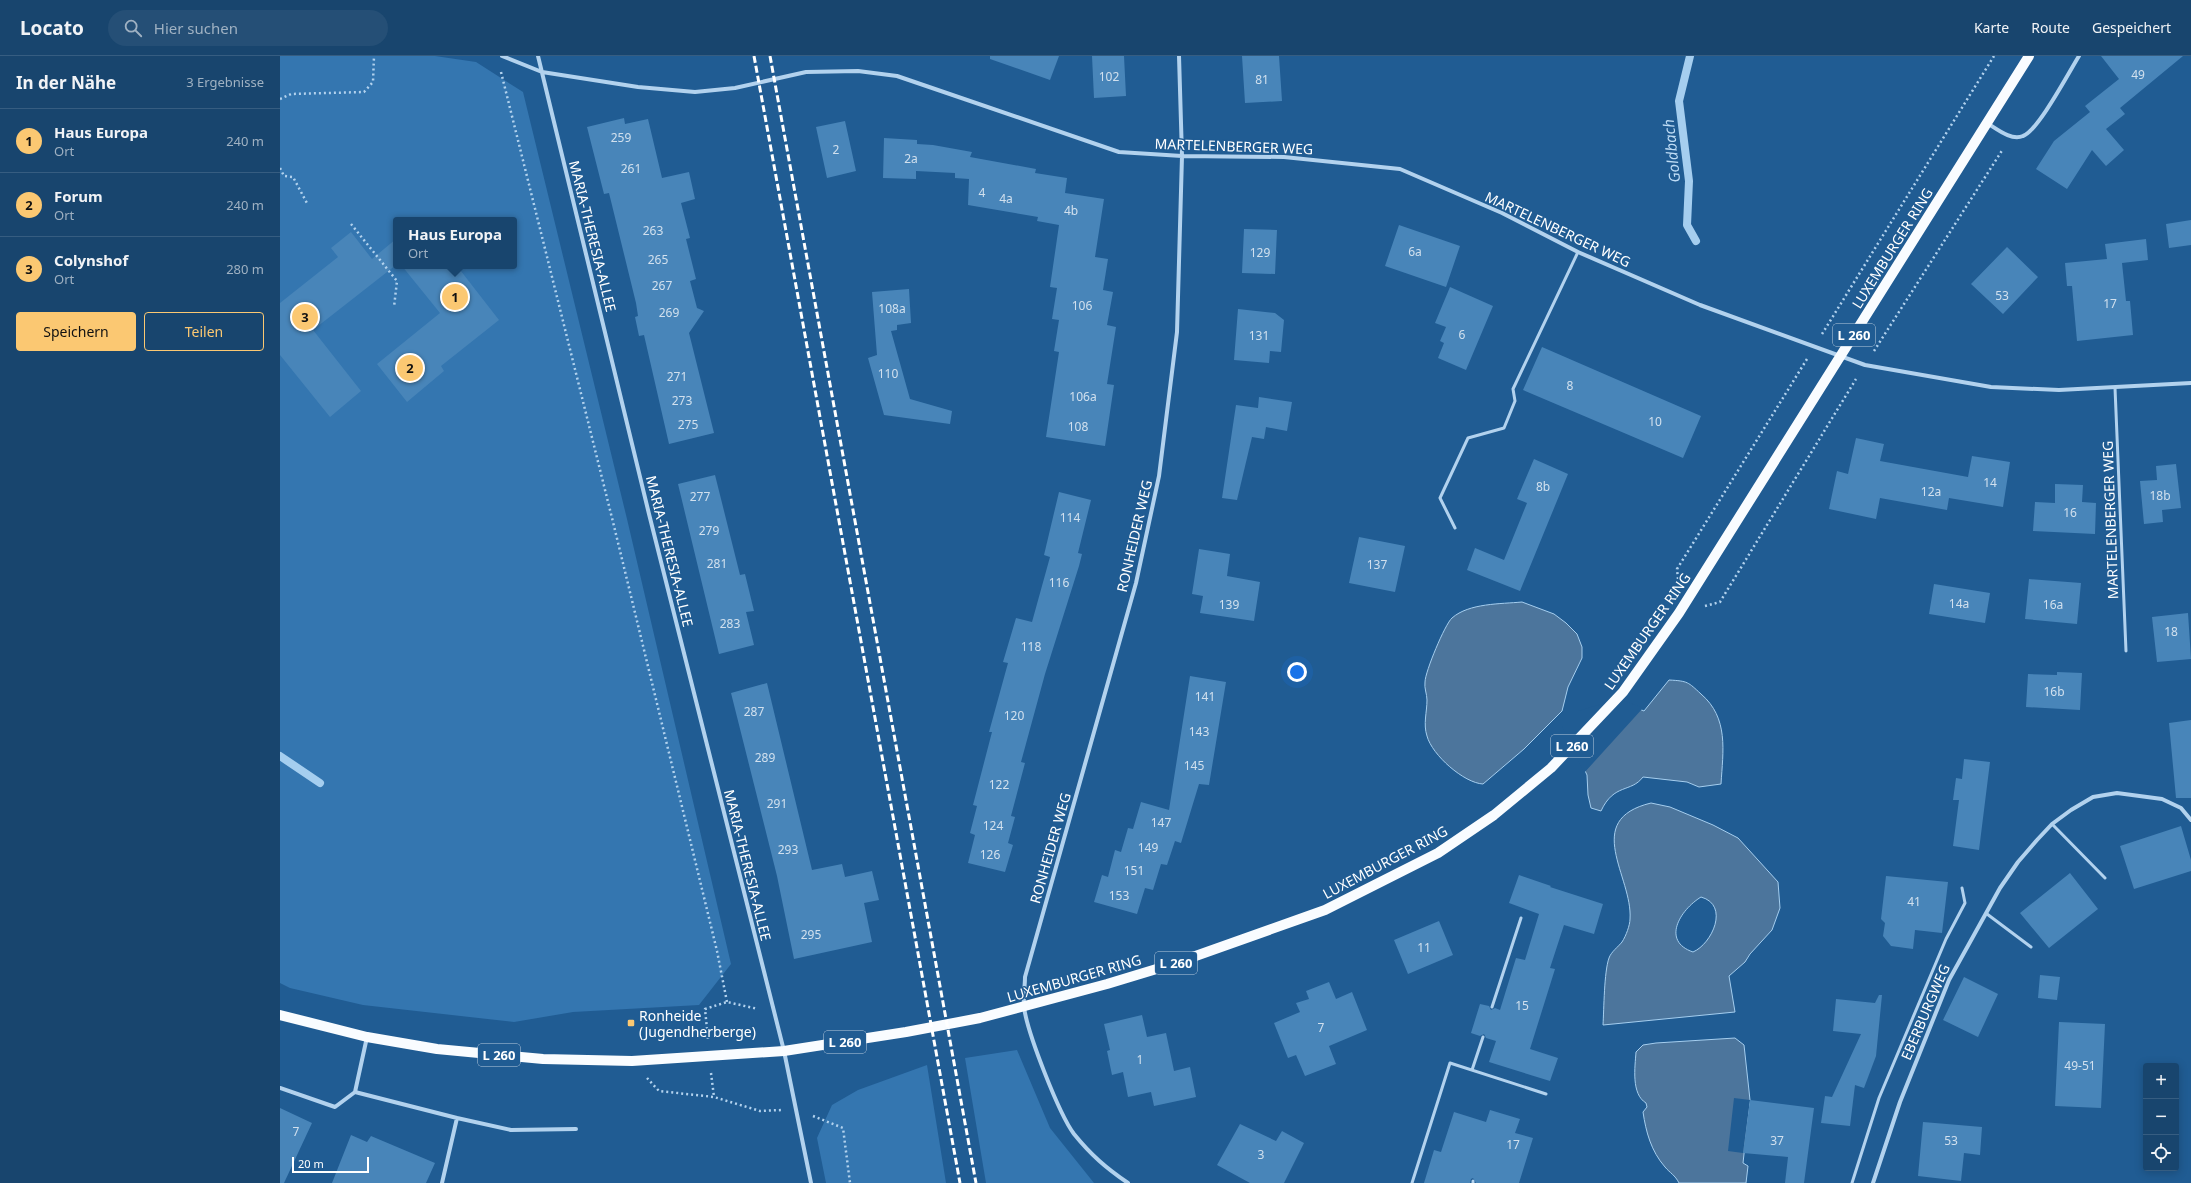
<!DOCTYPE html>
<html lang="de">
<head>
<meta charset="utf-8">
<style>
	body { margin:0; font-family:"Noto Sans",sans-serif; background:#254f76; color:#f1f3f6 }
	.controls { position:absolute; right:12px; bottom:12px; display:grid; overflow:hidden; border-radius:4px; box-shadow:0 2px 10px #0003 }
	.controls button { width:36px; height:36px; display:grid; place-items:center; padding:0; border:0; border-bottom:1px solid #365d81; background:#18456e; color:#f1f3f6; font:20px sans-serif }
	.scale { position:absolute; left:12px; bottom:10px; width:77px; box-sizing:border-box; padding-left:4px; border:2px solid #fff; border-top:0; font-size:11px; line-height:14px; white-space:nowrap; color:#fff; -webkit-text-stroke:3px #205c93; paint-order:stroke }
	.you { position:absolute; left:1017px; top:616px; width:14px; height:14px; margin:-10px; border:3px solid #fff; border-radius:50%; background:#1a73e8; box-shadow:0 0 0 6px #1a73e833 }
	.badge { display:grid; place-items:center; width:26px; height:26px; border-radius:50%; background:#fbc872; color:#111; font-size:13px; font-weight:700 }
	.pin { position:absolute; translate:-50% -50%; border:2px solid #fff; box-shadow:0 1px 4px #0006 }
	.popup { position:absolute; left:113px; top:161px; width:124px; height:52px; box-sizing:border-box; display:grid; place-content:center; border-radius:4px; background:#18456e; filter:drop-shadow(0 1px 3px #0005); font-size:13px; white-space:nowrap; color:#9fb1c2 }
	.popup b { font-size:15px; color:#f1f3f6 }
	.popup::after { content:''; position:absolute; left:50%; top:100%; margin-left:-8px; border:8px solid transparent; border-top-color:#18456e }
	.list { margin:0; padding:0; list-style:none }
	h2 { display:flex; justify-content:space-between; align-items:center; height:52px; margin:0; padding:0 16px; font-size:17px }
	h2 small { font-size:13px; font-weight:400; color:#9fb1c2 }
	.list li { display:grid; grid-template-columns:26px 1fr auto; gap:12px; align-items:center; box-sizing:border-box; height:64px; padding:0 16px; border-top:1px solid #365d81 }
	.list b { display:block; font-size:15px; white-space:nowrap }
	.list p { margin:0; font-size:13px; white-space:nowrap; color:#9fb1c2 }
	.list em { font-size:13px; font-style:normal; color:#9fb1c2 }
	.actions { display:flex; gap:8px; padding:12px 16px }
	.actions a { flex:1; padding:9px 0; border:1px solid #fbc872; border-radius:4px; text-align:center; font-size:14px; color:#fbc872 }
	.actions .main { background:#fbc872; color:#111 }
	.icon { flex:none; width:22px; height:22px; fill:none; stroke:currentColor; stroke-width:2; stroke-linecap:round; stroke-linejoin:round }
	.map { position:relative; flex:none; width:1911px; height:1127px; overflow:hidden }
	header { display:flex; align-items:center; gap:24px; box-sizing:border-box; height:56px; padding:0 20px; background:#18456e; border-bottom:1px solid #365d81 }
	header strong { font-size:19px }
	nav { display:flex; gap:22px; margin-inline-start:auto; font-size:14px }
	.search { width:280px; height:36px; background:#254f76; display:flex; align-items:center; gap:10px; box-sizing:border-box; padding:0 14px; border-radius:22px; color:#9fb1c2; font-size:15px }
	main { display:flex }
	aside { flex:1; background:#18456e }
	.map>svg:first-child { display:block }
</style>
</head>
<body>
<header>
<strong>Locato</strong>
<div class="search"><svg class="icon" aria-label="search" viewBox="0 0 24 24"><circle cx="10" cy="10" r="6"/><path d="M15 15l6 6"/></svg>Hier suchen</div>
<nav><a>Karte</a><a>Route</a><a>Gespeichert</a></nav>
</header>
<main>
<aside>
<h2>In der Nähe<small>3 Ergebnisse</small></h2>
<ul class="list">
<li><span class="badge">1</span><div><b>Haus Europa</b><p>Ort</p></div><em>240 m</em></li>
<li><span class="badge">2</span><div><b>Forum</b><p>Ort</p></div><em>240 m</em></li>
<li><span class="badge">3</span><div><b>Colynshof</b><p>Ort</p></div><em>280 m</em></li>
</ul>
<div class="actions"><a class="main">Speichern</a><a>Teilen</a></div>
</aside>
<div class="map">
<svg width="1911" height="1127" viewBox="0 0 1911 1127">
	<rect width="100%" height="100%" fill="#205c93"/>
	<!-- green -->
	<path fill="#3476b0" fill-rule="evenodd" d="M 0,0 L 155,0 L 196,6 L 243,36 L 347,463 L 451,908 L 419,949 L 293,956 L 234,966 L 83,949 L 10,932 L 0,927 ZM 116,164 L 234,164 L 234,210 L 116,210 Z
		M 737,994 L 770,1072 L 814,1127 L 706,1127 L 685,1002 Z
		M 647,1009 L 666,1127 L 546,1127 L 537,1082 L 552,1049 L 578,1034 Z"/>
	<!-- water -->
	<path fill="#4c759c" stroke="#a5ceef" fill-rule="evenodd" d="M 1242,546 L 1274,558 L 1286,567 L 1297,578 L 1302,591 L 1302,602 L 1288,631 L 1282,655 L 1244,693 L 1203,728 C 1184,727 1152,699 1147,680 C 1143,668 1147,656 1147,644 C 1147,638 1144,632 1145,626 C 1145,616 1165,568 1172,562 C 1189,547 1221,548 1242,546 Z
		M 1389,624 C 1408,625 1408,626 1421,638 C 1449,662 1443,695 1441,728 L 1419,731 L 1407,726 L 1363,721 C 1351,737 1334,727 1321,755 L 1311,752 L 1308,739 L 1307,719 L 1284,670 L 1340,645 L 1364,655 Z
		M 1371,747 L 1390,751 L 1433,769 L 1458,782 L 1498,826 L 1500,852 L 1492,874 L 1470,898 L 1465,906 L 1449,920 L 1455,956 L 1323,969 C 1324,953 1324,916 1329,902 C 1331,896 1338,891 1342,886 C 1346,880 1350,869 1350,863 C 1353,821 1301,764 1371,747 ZM 1421,841 C 1450,849 1432,888 1413,896 C 1381,885 1400,854 1421,841 Z
		M 1455,982 L 1464,989 L 1470,1044 L 1463,1107 L 1468,1110 L 1466,1127 L 1399,1127 C 1395,1119 1390,1117 1385,1111 C 1371,1095 1366,1076 1363,1056 L 1367,1051 L 1366,1047 C 1351,1038 1355,1011 1356,996 L 1363,989 L 1376,987 Z"/>
	<!-- pier -->
	<path fill="#205c93" d="M 1339,643 L 1363,652 L 1304,717 L 1282,670 L 1298,655 Z
		M 1454,1042 L 1470,1044 L 1463,1097 L 1448,1095 Z"/>
	<g fill="none" stroke-linecap="round" stroke-linejoin="round">
		<!-- stream -->
		<path stroke="#a5ceef" stroke-width="8" d="M 1410,0 L 1399,45 L 1409,125 L 1407,169 L 1416,185
			M 0,700 L 40,727"/>
	</g>
	<!-- building -->
	<path fill="#4885b9" d="M 710,0 L 779,0 L 770,24 L 710,3 Z
		M 812,0 L 844,0 L 846,40 L 814,42 Z
		M 962,0 L 999,0 L 1002,45 L 965,47 Z
		M 1821,0 L 1903,0 L 1840,52 L 1845,58 L 1826,73 L 1844,94 L 1826,110 L 1812,94 L 1787,133 L 1756,113 L 1774,85 L 1810,56 L 1805,50 L 1839,23 Z
		M 344,62 L 345,68 L 368,63 L 382,122 L 409,116 L 415,143 L 401,147 L 410,182 L 406,183 L 416,223 L 410,225 L 417,252 L 424,255 L 409,277 L 434,377 L 389,388 L 364,279 L 359,280 L 355,261 L 358,260 L 356,247 L 329,137 L 324,138 L 307,71 Z
		M 565,65 L 576,115 L 547,122 L 536,71 Z
		M 604,82 L 637,84 L 637,88 L 653,89 L 692,96 L 690,101 L 756,113 L 755,117 L 787,122 L 785,137 L 824,143 L 815,201 L 828,203 L 823,234 L 833,236 L 827,269 L 836,271 L 827,328 L 834,329 L 825,390 L 766,381 L 779,296 L 774,295 L 779,264 L 772,263 L 777,232 L 770,231 L 779,169 L 757,165 L 758,161 L 688,149 L 689,123 L 675,122 L 675,117 L 636,115 L 636,123 L 603,122 Z
		M 1911,164 L 1911,189 L 1889,192 L 1886,168 Z
		M 1119,169 L 1180,190 L 1166,231 L 1105,210 Z
		M 964,173 L 997,174 L 995,218 L 962,217 Z
		M 71,176 L 92,203 L 116,183 L 116,209 L 33,274 L 81,335 L 50,361 L 0,299 L 0,247 L 58,201 L 51,192 Z
		M 1866,183 L 1868,204 L 1842,207 L 1846,245 L 1850,245 L 1853,279 L 1797,285 L 1792,230 L 1787,230 L 1785,207 L 1827,203 L 1825,188 Z
		M 1727,191 L 1758,221 L 1723,258 L 1691,228 Z
		M 122,210 L 177,210 L 219,264 L 161,310 L 164,315 L 127,346 L 97,308 L 160,257 Z
		M 1170,231 L 1213,250 L 1186,314 L 1158,302 L 1164,287 L 1160,285 L 1166,271 L 1155,267 Z
		M 629,233 L 631,267 L 617,269 L 617,274 L 611,275 L 630,343 L 672,355 L 670,368 L 604,359 L 588,302 L 597,299 L 592,236 Z
		M 958,253 L 995,257 L 1004,264 L 1001,296 L 990,295 L 989,307 L 954,304 Z
		M 1262,291 L 1421,360 L 1403,402 L 1243,334 Z
		M 979,341 L 1012,346 L 1007,375 L 986,371 L 984,383 L 972,381 L 957,444 L 942,442 L 956,349 L 978,352 Z
		M 1576,382 L 1604,388 L 1600,405 L 1688,421 L 1692,400 L 1730,406 L 1723,451 L 1669,442 L 1667,454 L 1600,442 L 1596,463 L 1549,453 L 1557,415 L 1568,418 Z
		M 1254,403 L 1288,418 L 1240,535 L 1187,514 L 1195,492 L 1224,504 L 1247,447 L 1237,443 Z
		M 1896,408 L 1901,452 L 1882,454 L 1883,466 L 1864,468 L 1860,425 L 1877,424 L 1876,410 Z
		M 435,419 L 460,519 L 465,518 L 474,555 L 466,556 L 474,589 L 439,598 L 398,428 Z
		M 1775,428 L 1803,429 L 1802,446 L 1816,447 L 1815,478 L 1753,475 L 1755,446 L 1775,447 Z
		M 779,436 L 811,444 L 798,497 L 802,498 L 799,510 L 765,618 L 741,706 L 745,707 L 731,760 L 735,761 L 728,787 L 733,789 L 725,816 L 688,807 L 695,779 L 690,777 L 697,750 L 693,749 L 712,676 L 709,676 L 728,607 L 723,606 L 736,562 L 752,566 L 770,501 L 764,499 Z
		M 1079,481 L 1125,490 L 1115,536 L 1069,527 Z
		M 919,493 L 950,498 L 947,520 L 980,526 L 974,565 L 920,557 L 923,540 L 912,538 Z
		M 1749,523 L 1801,527 L 1797,568 L 1745,563 Z
		M 1654,528 L 1710,537 L 1705,567 L 1649,558 Z
		M 1908,557 L 1911,603 L 1877,606 L 1872,561 Z
		M 1777,616 L 1802,617 L 1800,654 L 1746,651 L 1748,618 L 1777,619 Z
		M 910,620 L 946,626 L 929,729 L 919,728 L 901,787 L 895,785 L 887,809 L 881,808 L 873,834 L 865,832 L 857,858 L 814,846 L 822,819 L 828,821 L 835,794 L 841,796 L 848,772 L 853,773 L 861,746 L 889,754 Z
		M 487,627 L 532,814 L 562,808 L 565,821 L 592,815 L 599,844 L 584,847 L 592,886 L 514,903 L 497,820 L 451,637 Z
		M 1911,664 L 1911,742 L 1896,742 L 1889,667 Z
		M 1684,703 L 1710,706 L 1699,794 L 1673,790 L 1679,744 L 1673,744 L 1676,722 L 1682,723 Z
		M 1901,770 L 1911,804 L 1911,815 L 1854,833 L 1840,790 Z
		M 1790,817 L 1818,853 L 1769,892 L 1740,857 Z
		M 1239,819 L 1271,830 L 1270,831 L 1323,848 L 1314,878 L 1284,869 L 1270,912 L 1275,913 L 1250,993 L 1278,1002 L 1270,1025 L 1209,1006 L 1216,985 L 1206,982 L 1204,978 L 1200,980 L 1191,977 L 1200,948 L 1209,950 L 1211,954 L 1215,952 L 1220,954 L 1236,902 L 1245,904 L 1259,858 L 1229,847 Z
		M 1606,820 L 1668,826 L 1662,877 L 1635,874 L 1633,893 L 1611,890 L 1603,880 L 1605,867 L 1601,863 Z
		M 1159,865 L 1173,899 L 1128,918 L 1114,884 Z
		M 1760,919 L 1780,921 L 1777,944 L 1758,942 Z
		M 1684,921 L 1718,938 L 1698,981 L 1663,964 Z
		M 1049,926 L 1056,943 L 1072,936 L 1087,974 L 1049,990 L 1056,1008 L 1025,1020 L 1016,999 L 1008,1002 L 994,967 L 1020,956 L 1016,947 L 1029,943 L 1026,935 Z
		M 1599,939 L 1602,939 L 1596,1000 L 1584,1032 L 1575,1029 L 1570,1070 L 1541,1067 L 1545,1040 L 1552,1041 L 1581,978 L 1553,975 L 1556,943 L 1595,947 Z
		M 862,959 L 867,981 L 886,977 L 894,1015 L 910,1011 L 916,1041 L 874,1050 L 871,1036 L 848,1041 L 843,1016 L 832,1019 L 827,995 L 830,994 L 824,968 Z
		M 1779,966 L 1825,968 L 1821,1052 L 1775,1050 Z
		M 1470,1044 L 1534,1052 L 1524,1127 L 1505,1127 L 1508,1101 L 1463,1097 Z
		M 0,1052 L 32,1067 L 4,1127 L 0,1127 Z
		M 1210,1054 L 1240,1063 L 1235,1077 L 1253,1082 L 1239,1127 L 1196,1127 L 1193,1122 L 1191,1123 L 1190,1127 L 1144,1127 L 1154,1094 L 1161,1096 L 1174,1056 L 1206,1066 Z
		M 1643,1066 L 1702,1071 L 1700,1099 L 1684,1097 L 1681,1125 L 1638,1120 Z
		M 960,1068 L 996,1085 L 1002,1075 L 1024,1087 L 1004,1127 L 970,1127 L 937,1109 Z
		M 71,1079 L 87,1086 L 91,1080 L 155,1107 L 146,1127 L 52,1127 Z"/>
	<g fill="none" stroke-linecap="round" stroke-linejoin="round">
		<!-- path -->
		<path stroke="#b2d2ee" stroke-width="2.5" stroke-dasharray="2 3" stroke-linecap="butt" d="M 221,16 L 333,466 L 437,895 L 447,946
			M 0,43 L 11,38 L 84,36 L 93,26 L 94,0
			M 0,112 L 4,120 L 13,121 L 28,149
			M 71,168 L 117,225 L 114,251
			M 1542,278 L 1714,0
			M 1594,295 L 1723,93
			M 1398,523 L 1397,513 L 1527,303
			M 1425,550 L 1440,546 L 1576,323
			M 428,983 L 425,953 L 447,946 L 478,953
			M 431,1017 L 434,1041
			M 367,1022 L 379,1035 L 434,1041 L 480,1055 L 502,1054
			M 533,1060 L 563,1072 L 570,1127"/>
		<!-- service -->
		<path stroke="#b2d2ee" stroke-width="3" d="M 1835,332 L 1846,595
			M 1175,472 L 1160,442 L 1188,382 L 1224,372 L 1235,345 L 1233,333 L 1298,196
			M 1772,768 L 1825,822
			M 1707,858 L 1751,891
			M 1212,951 L 1241,862
			M 1192,1014 L 1203,981
			M 1132,1127 L 1170,1007 L 1266,1038
			M 1193,1127 L 1193,1125
			M 1572,1127 L 1599,1042 L 1666,883 L 1685,847 L 1682,832"/>
		<!-- minor -->
		<path stroke="#b2d2ee" stroke-width="4" d="M 222,0 L 262,16 L 358,31 L 415,36 L 455,32 L 526,16 L 578,15 L 617,20 L 839,96 L 902,100 L 1004,101 L 1120,113 L 1222,157 L 1298,196 L 1420,249 L 1585,309 L 1711,331 L 1779,334 L 1911,327
			M 258,0 L 369,458 L 504,995 L 531,1127
			M 1707,67 C 1717,73 1731,85 1743,80 C 1758,75 1789,16 1799,0
			M 0,1032 L 55,1051 L 75,1036 L 177,1062 L 162,1127
			M 75,1036 L 87,981
			M 177,1062 L 231,1074 L 296,1073
			M 848,1127 C 826,1112 811,1099 794,1078 C 779,1058 747,976 744,951 C 743,941 745,930 745,921 L 856,527 L 879,420 L 897,276 L 902,100 L 899,0
			M 1593,1127 L 1620,1046 L 1669,924 L 1720,832 L 1738,806 L 1757,784 L 1772,768 L 1791,754 L 1813,741 L 1837,737 L 1882,743 L 1901,752 L 1911,764"/>
		<!-- primary -->
		<path stroke="#f9fcff" stroke-width="10" d="M 0,959 L 87,981 L 157,993 L 263,1003 L 352,1005 L 504,995 L 626,976 L 700,962 L 827,928 L 893,908 L 1045,854 L 1158,797 L 1214,759 L 1271,712 L 1343,636 L 1399,557 L 1749,0"/>
		<!-- rail -->
		<path stroke="#fff" stroke-width="3" stroke-dasharray="7 3" stroke-linecap="butt" d="M 474,0 L 680,1127
			M 490,0 L 696,1127"/>
	</g>
	<!-- markers -->
	<rect fill="#fbc872" stroke="#205c93" stroke-width="1.5" x="347" y="963" width="8" height="8" rx="2"/>
	<g text-anchor="middle" dominant-baseline="central" stroke-width="3" stroke-linejoin="round" paint-order="stroke">
		<!-- number labels -->
		<g font-size="12" fill="#d1e0ee">
			<text x="1858" y="18">49</text>
			<text x="829" y="20">102</text>
			<text x="982" y="23">81</text>
			<text x="341" y="81">259</text>
			<text x="556" y="93">2</text>
			<text x="631" y="102">2a</text>
			<text x="351" y="112">261</text>
			<text x="702" y="136">4</text>
			<text x="726" y="142">4a</text>
			<text x="791" y="154">4b</text>
			<text x="373" y="174">263</text>
			<text x="1135" y="195">6a</text>
			<text x="980" y="196">129</text>
			<text x="378" y="203">265</text>
			<text x="382" y="229">267</text>
			<text x="1722" y="239">53</text>
			<text x="1830" y="247">17</text>
			<text x="802" y="249">106</text>
			<text x="612" y="252">108a</text>
			<text x="389" y="256">269</text>
			<text x="1182" y="278">6</text>
			<text x="979" y="279">131</text>
			<text x="608" y="317">110</text>
			<text x="397" y="320">271</text>
			<text x="1290" y="329">8</text>
			<text x="803" y="340">106a</text>
			<text x="402" y="344">273</text>
			<text x="1375" y="365">10</text>
			<text x="408" y="368">275</text>
			<text x="798" y="370">108</text>
			<text x="1710" y="426">14</text>
			<text x="1263" y="430">8b</text>
			<text x="1651" y="435">12a</text>
			<text x="1880" y="439">18b</text>
			<text x="420" y="440">277</text>
			<text x="1790" y="456">16</text>
			<text x="790" y="461">114</text>
			<text x="429" y="474">279</text>
			<text x="437" y="507">281</text>
			<text x="1097" y="508">137</text>
			<text x="779" y="526">116</text>
			<text x="1679" y="547">14a</text>
			<text x="949" y="548">139</text>
			<text x="1773" y="548">16a</text>
			<text x="450" y="567">283</text>
			<text x="1891" y="575">18</text>
			<text x="751" y="590">118</text>
			<text x="1774" y="635">16b</text>
			<text x="925" y="640">141</text>
			<text x="474" y="655">287</text>
			<text x="734" y="659">120</text>
			<text x="919" y="675">143</text>
			<text x="485" y="701">289</text>
			<text x="914" y="709">145</text>
			<text x="719" y="728">122</text>
			<text x="497" y="747">291</text>
			<text x="881" y="766">147</text>
			<text x="713" y="769">124</text>
			<text x="868" y="791">149</text>
			<text x="508" y="793">293</text>
			<text x="710" y="798">126</text>
			<text x="854" y="814">151</text>
			<text x="839" y="839">153</text>
			<text x="1634" y="845">41</text>
			<text x="531" y="878">295</text>
			<text x="1144" y="891">11</text>
			<text x="1242" y="949">15</text>
			<text x="1041" y="971">7</text>
			<text x="860" y="1003">1</text>
			<text x="1800" y="1009">49-51</text>
			<text x="16" y="1075">7</text>
			<text x="1497" y="1084">37</text>
			<text x="1671" y="1084">53</text>
			<text x="1233" y="1088">17</text>
			<text x="981" y="1098">3</text>
		</g>
		<!-- shield labels -->
		<g fill="#205c93" stroke="#bccedf" stroke-width="1">
			<rect x="1553" y="268" width="42" height="22" rx="3"/>
			<rect x="1271" y="679" width="42" height="22" rx="3"/>
			<rect x="875" y="896" width="42" height="22" rx="3"/>
			<rect x="544" y="975" width="42" height="22" rx="3"/>
			<rect x="198" y="988" width="42" height="22" rx="3"/>
		</g>
		<g font-size="13" font-weight="bold" fill="#fff">
			<text x="1574" y="279">L 260</text>
			<text x="1292" y="690">L 260</text>
			<text x="896" y="907">L 260</text>
			<text x="565" y="986">L 260</text>
			<text x="219" y="999">L 260</text>
		</g>
		<!-- street labels -->
		<g font-size="14" fill="#fff" stroke="#205c93">
			<text transform="translate(954 90) rotate(2)">MARTELENBERGER WEG</text>
			<text transform="translate(1278 173) rotate(25)">MARTELENBERGER WEG</text>
			<text transform="translate(313 180) rotate(76)">MARIA-THERESIA-ALLEE</text>
			<text transform="translate(1612 192) rotate(-58)">LUXEMBURGER RING</text>
			<text transform="translate(1830 464) rotate(-92)">MARTELENBERGER WEG</text>
			<text transform="translate(854 480) rotate(-77)">RONHEIDER WEG</text>
			<text transform="translate(390 495) rotate(76)">MARIA-THERESIA-ALLEE</text>
			<text transform="translate(1367 575) rotate(-55)">LUXEMBURGER RING</text>
			<text transform="translate(770 792) rotate(-74)">RONHEIDER WEG</text>
			<text transform="translate(1105 806) rotate(-28)">LUXEMBURGER RING</text>
			<text transform="translate(468 809) rotate(76)">MARIA-THERESIA-ALLEE</text>
			<text transform="translate(794 922) rotate(-16)">LUXEMBURGER RING</text>
			<text transform="translate(1645 956) rotate(-67)">EBERBURGWEG</text>
		</g>
		<!-- poi labels -->
		<g font-size="14" fill="#fff" stroke="#205c93" text-anchor="start">
			<text x="359" y="959">Ronheide<tspan x="359" dy="16">(Jugendherberge)</tspan></text>
		</g>
		<!-- water labels -->
		<g font-size="15" font-style="italic" fill="#bedcf5" stroke="#205c93">
			<text transform="translate(1391 95) rotate(-96)">Goldbach</text>
		</g>
	</g>
</svg>
<div class="controls">
<button>+</button>
<button>−</button>
<button><svg class="icon" aria-label="locate" viewBox="0 0 24 24"><circle cx="12" cy="12" r="6"/><path d="M12 2v4M12 18v4M2 12h4M18 12h4"/></svg></button>
</div>
<div class="scale">20 m</div>
<div class="you"></div>
<div class="pin badge" style="left:175px;top:241px">1</div>
<div class="popup"><b>Haus Europa</b>Ort</div>
<div class="pin badge" style="left:130px;top:312px">2</div>
<div class="pin badge" style="left:25px;top:261px">3</div>
</div>
</main>
</body>
</html>
